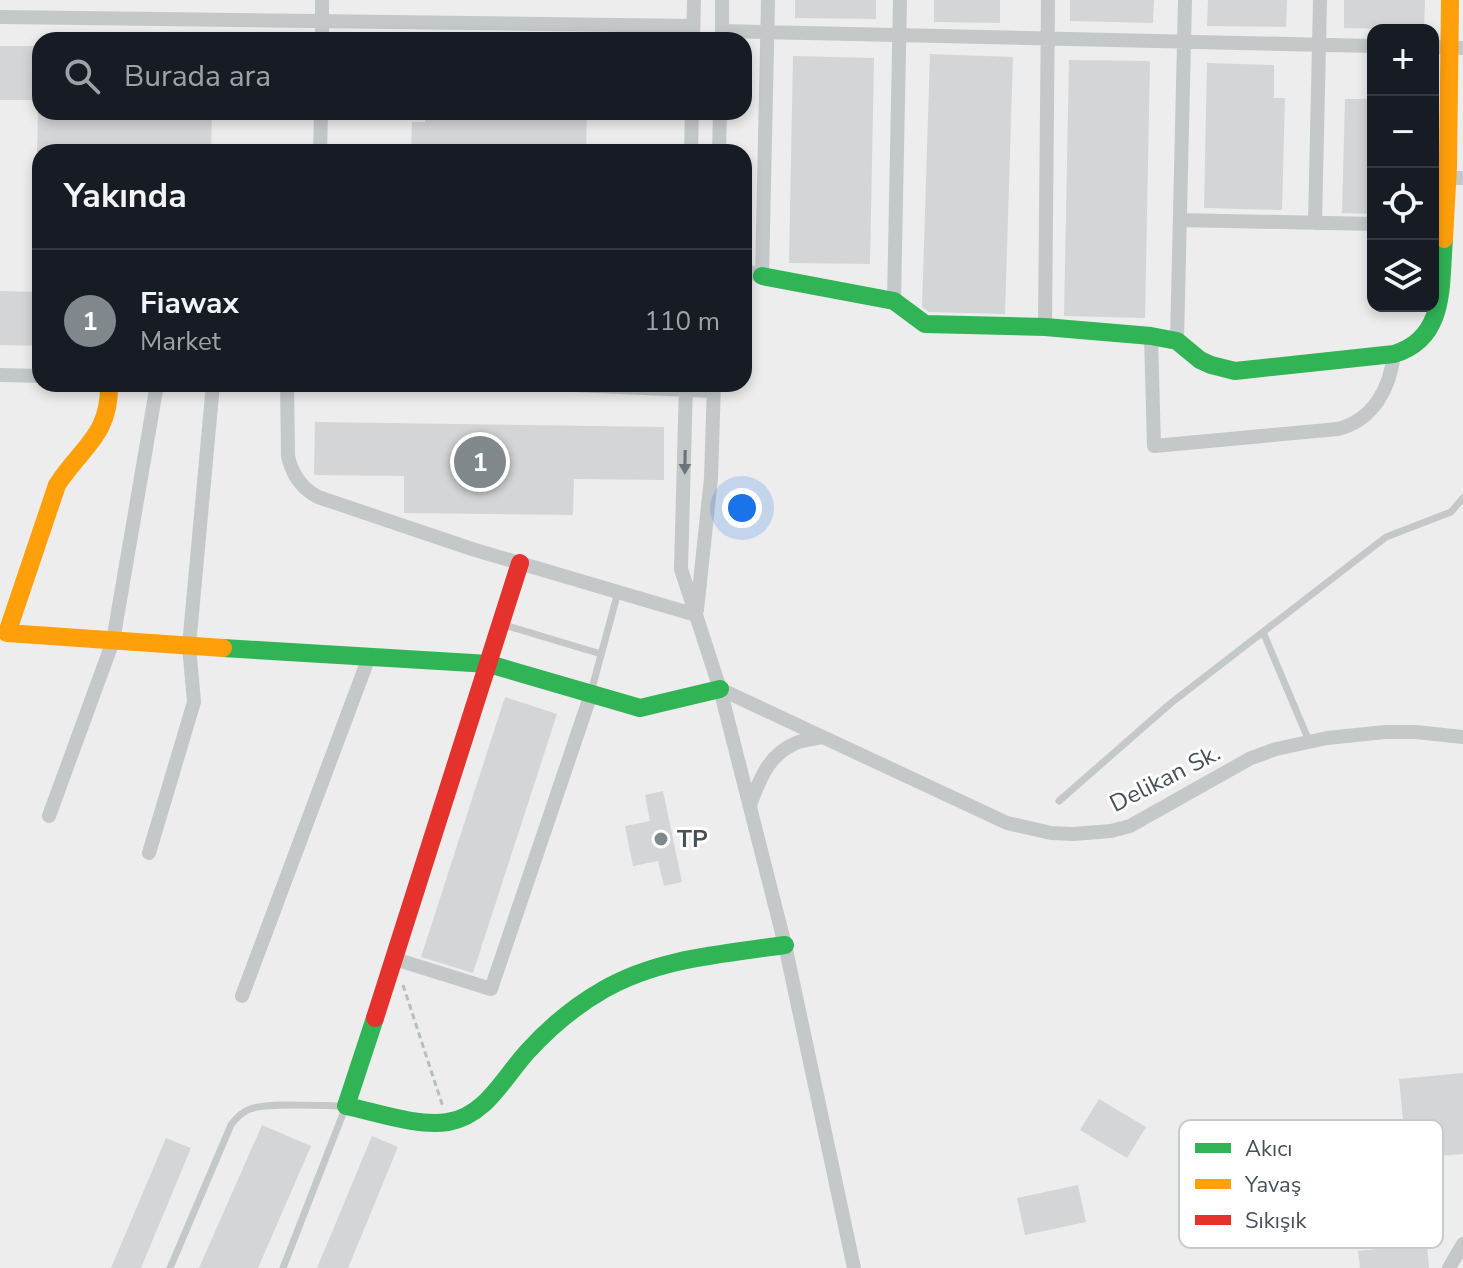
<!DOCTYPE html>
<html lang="tr">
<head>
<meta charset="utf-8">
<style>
	body { margin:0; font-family:"Nunito Sans",sans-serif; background:#20242c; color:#f1f3f6 }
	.controls { position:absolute; right:24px; top:24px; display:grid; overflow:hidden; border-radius:16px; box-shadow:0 4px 12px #0003 }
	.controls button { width:72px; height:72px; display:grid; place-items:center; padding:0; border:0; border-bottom:2px solid #363941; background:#171b24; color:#f1f3f6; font:40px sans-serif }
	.you { position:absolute; left:742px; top:508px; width:28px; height:28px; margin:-20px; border:6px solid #fff; border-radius:50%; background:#1a73e8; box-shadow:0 0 0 12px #1a73e833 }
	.badge { display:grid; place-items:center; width:52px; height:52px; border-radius:50%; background:#81888c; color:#fff; font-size:26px; font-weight:700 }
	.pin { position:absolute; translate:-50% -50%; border:4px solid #fff; box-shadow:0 2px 8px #0006 }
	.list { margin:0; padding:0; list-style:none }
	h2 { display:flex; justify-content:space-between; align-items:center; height:104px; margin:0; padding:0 32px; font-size:34px }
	h2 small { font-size:26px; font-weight:400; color:#9ea1a6 }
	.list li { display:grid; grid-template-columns:52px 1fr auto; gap:24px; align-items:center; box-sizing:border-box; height:144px; padding:0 32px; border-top:2px solid #363941 }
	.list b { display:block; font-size:30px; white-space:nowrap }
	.list p { margin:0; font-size:26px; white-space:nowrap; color:#9ea1a6 }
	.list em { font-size:26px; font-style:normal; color:#9ea1a6 }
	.icon { flex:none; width:44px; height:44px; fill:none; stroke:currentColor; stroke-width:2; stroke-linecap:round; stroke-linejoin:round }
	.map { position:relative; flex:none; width:1463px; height:1268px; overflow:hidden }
	.search { position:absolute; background:#171b24; box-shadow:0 4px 12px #0003; left:32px; top:32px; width:720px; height:88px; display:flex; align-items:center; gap:20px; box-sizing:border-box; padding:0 28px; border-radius:24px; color:#9ea1a6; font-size:30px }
	.panel { position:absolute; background:#171b24; box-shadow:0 4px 12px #0003; left:32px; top:144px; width:720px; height:248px; border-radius:24px }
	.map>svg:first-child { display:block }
</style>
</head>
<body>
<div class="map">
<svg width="1463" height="1268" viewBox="0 0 1463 1268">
	<rect width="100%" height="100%" fill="#eeeded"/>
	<!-- building -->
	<path fill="#d4d5d6" d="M 795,0 L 876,0 L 876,19 L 795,18 Z
		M 934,0 L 1000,0 L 1000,23 L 934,22 Z
		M 1070,0 L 1154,0 L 1153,23 L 1070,21 Z
		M 1208,0 L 1287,0 L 1286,27 L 1207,26 Z
		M 1344,0 L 1425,0 L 1424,30 L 1344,28 Z
		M 0,46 L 40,46 L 40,100 L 0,100 Z
		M 930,54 L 1013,57 L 1005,314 L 929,312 L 922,307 Z
		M 793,56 L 874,58 L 870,264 L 789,263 Z
		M 1069,60 L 1150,61 L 1145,318 L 1064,316 Z
		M 1207,63 L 1274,65 L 1274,98 L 1285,98 L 1282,210 L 1204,208 Z
		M 1345,99 L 1373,99 L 1373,214 L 1342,213 Z
		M 38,112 L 212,112 L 211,152 L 37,152 Z
		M 425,112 L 587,112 L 586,152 L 411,152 L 412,122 L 425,122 Z
		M 0,291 L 40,292 L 40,346 L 0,345 Z
		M 315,422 L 664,427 L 664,480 L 574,479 L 573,515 L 404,513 L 404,476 L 314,475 Z
		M 505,697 L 557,714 L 473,973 L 421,957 Z
		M 663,791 L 682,882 L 664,886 L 658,861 L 633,866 L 625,826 L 650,821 L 645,795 Z
		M 1463,1073 L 1463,1154 L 1351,1164 L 1347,1125 L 1403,1120 L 1399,1079 Z
		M 1099,1099 L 1146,1127 L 1127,1158 L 1080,1130 Z
		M 262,1125 L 311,1146 L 258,1268 L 199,1268 Z
		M 372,1136 L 398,1147 L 348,1268 L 317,1268 Z
		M 166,1138 L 191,1148 L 141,1268 L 111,1268 Z
		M 1078,1185 L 1086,1222 L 1025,1235 L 1017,1198 Z
		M 1427,1244 L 1429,1268 L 1360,1268 L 1358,1251 Z"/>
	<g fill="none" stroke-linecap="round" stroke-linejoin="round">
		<!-- path -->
		<path stroke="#b5bfbb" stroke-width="3" stroke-dasharray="6 4" stroke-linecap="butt" d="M 403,985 L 443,1107"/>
		<!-- lane -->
		<path stroke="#c5c8c9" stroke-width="7" d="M 504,625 L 601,654
			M 1263,632 L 1309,741
			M 591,692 L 618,592
			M 1059,801 L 1171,703 L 1386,537 L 1451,512 L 1463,498
			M 170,1268 L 231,1125 C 236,1118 242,1112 250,1109 C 267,1102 325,1106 346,1106 L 283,1268"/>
		<!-- street -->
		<path stroke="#c5c8c9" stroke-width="14" d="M 0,17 L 693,26
			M 722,31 L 1373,46
			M 322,40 L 322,0
			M 693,40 L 694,0
			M 722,40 L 722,0
			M 1433,47 L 1463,48
			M 320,152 L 321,112
			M 691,152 L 692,112
			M 719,152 L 720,112
			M 1447,178 L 1463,178
			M 1180,220 L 1373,224
			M 1315,223 L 1320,0
			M 744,270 L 762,276 L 768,0
			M 894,301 L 900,0
			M 1045,327 L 1048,0
			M 1151,336 L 1154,446 L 1338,429 C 1373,420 1390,389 1394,354
			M 1177,341 L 1185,0
			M 0,375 L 40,376
			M 287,384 L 288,456 C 292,475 301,488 318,497 L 472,549 L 696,615
			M 549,384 L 714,391
			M 686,384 L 681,569 L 720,689 L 785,945 L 854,1268
			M 697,610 L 711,478 L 714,384
			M 720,689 L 1007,823 L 1051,833 L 1073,834 L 1111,831 L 1130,826 L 1251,758 L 1276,749 L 1327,738 L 1385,732 L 1416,732 L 1463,737
			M 750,805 C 760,779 768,755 796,743 C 804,740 814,739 822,737
			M 49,816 L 113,641 L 157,384
			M 149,853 L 194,702 L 189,646 L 213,384
			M 395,959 L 491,989 L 591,694
			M 242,996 L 369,657
			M 1449,1268 L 1463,1244"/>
		<!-- fast -->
		<path stroke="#30b455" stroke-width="18" d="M 762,276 L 894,301 L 925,324 L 1045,327 L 1151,336 L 1177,341 L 1200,360 L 1211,365 L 1235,371 L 1394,354 C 1447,338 1440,284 1444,239
			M 223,648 L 489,664 L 640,708 L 720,689
			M 375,1018 L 346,1106 C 376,1112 417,1127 448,1122 C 486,1116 504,1077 528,1051 C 549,1028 575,1006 603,990 C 658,958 723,954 785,945"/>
		<!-- slow -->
		<path stroke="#ff9f0a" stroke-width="18" d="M 1444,239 L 1448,166 L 1450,0
			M 109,384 C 110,436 82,446 57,485 L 7,633 L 223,648"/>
		<!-- jam -->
		<path stroke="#e5322d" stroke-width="18" d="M 375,1018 L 520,563"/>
	</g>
	<!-- one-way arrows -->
	<defs><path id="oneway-solid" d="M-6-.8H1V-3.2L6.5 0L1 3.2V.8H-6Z" transform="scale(2)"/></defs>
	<use fill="#6c757a" href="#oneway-solid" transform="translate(685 462) rotate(91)"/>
	<!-- markers -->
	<circle fill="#81888c" stroke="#fff" stroke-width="3" cx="661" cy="839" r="8"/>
	<g text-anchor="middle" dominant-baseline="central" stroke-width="6" stroke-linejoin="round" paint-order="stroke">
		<!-- street labels -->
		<g font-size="24" fill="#465258" stroke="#fff">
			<text transform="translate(1165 778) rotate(-27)">Delikan Sk.</text>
		</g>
		<!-- poi labels -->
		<g font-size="24" font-weight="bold" fill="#465258" stroke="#fff" text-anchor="start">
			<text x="677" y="839">TP</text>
		</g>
	</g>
	<!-- legend -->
	<rect x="1179" y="1120" width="264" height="128" rx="12" fill="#fff" stroke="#c8cbcd" stroke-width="2"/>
	<rect x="1195" y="1143" width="36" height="10" fill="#30b455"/>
	<rect x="1195" y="1179" width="36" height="10" fill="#ff9f0a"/>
	<rect x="1195" y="1215" width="36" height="10" fill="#e5322d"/>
	<g font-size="22" fill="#465258">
		<text x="1245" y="1156">Akıcı</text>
		<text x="1245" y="1192">Yavaş</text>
		<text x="1245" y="1228">Sıkışık</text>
	</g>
</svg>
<div class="controls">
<button>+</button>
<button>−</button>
<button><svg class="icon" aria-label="locate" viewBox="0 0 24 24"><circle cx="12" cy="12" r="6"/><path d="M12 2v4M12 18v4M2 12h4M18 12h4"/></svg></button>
<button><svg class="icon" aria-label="layers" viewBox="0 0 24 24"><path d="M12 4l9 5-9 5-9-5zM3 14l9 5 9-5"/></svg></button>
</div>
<div class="you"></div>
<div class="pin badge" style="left:480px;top:462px">1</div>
<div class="search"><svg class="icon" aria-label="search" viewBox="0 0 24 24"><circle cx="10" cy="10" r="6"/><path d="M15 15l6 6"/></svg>Burada ara</div>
<section class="panel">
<h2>Yakında<small></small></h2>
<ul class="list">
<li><span class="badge">1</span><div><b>Fiawax</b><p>Market</p></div><em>110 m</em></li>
</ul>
</section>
</div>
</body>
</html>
